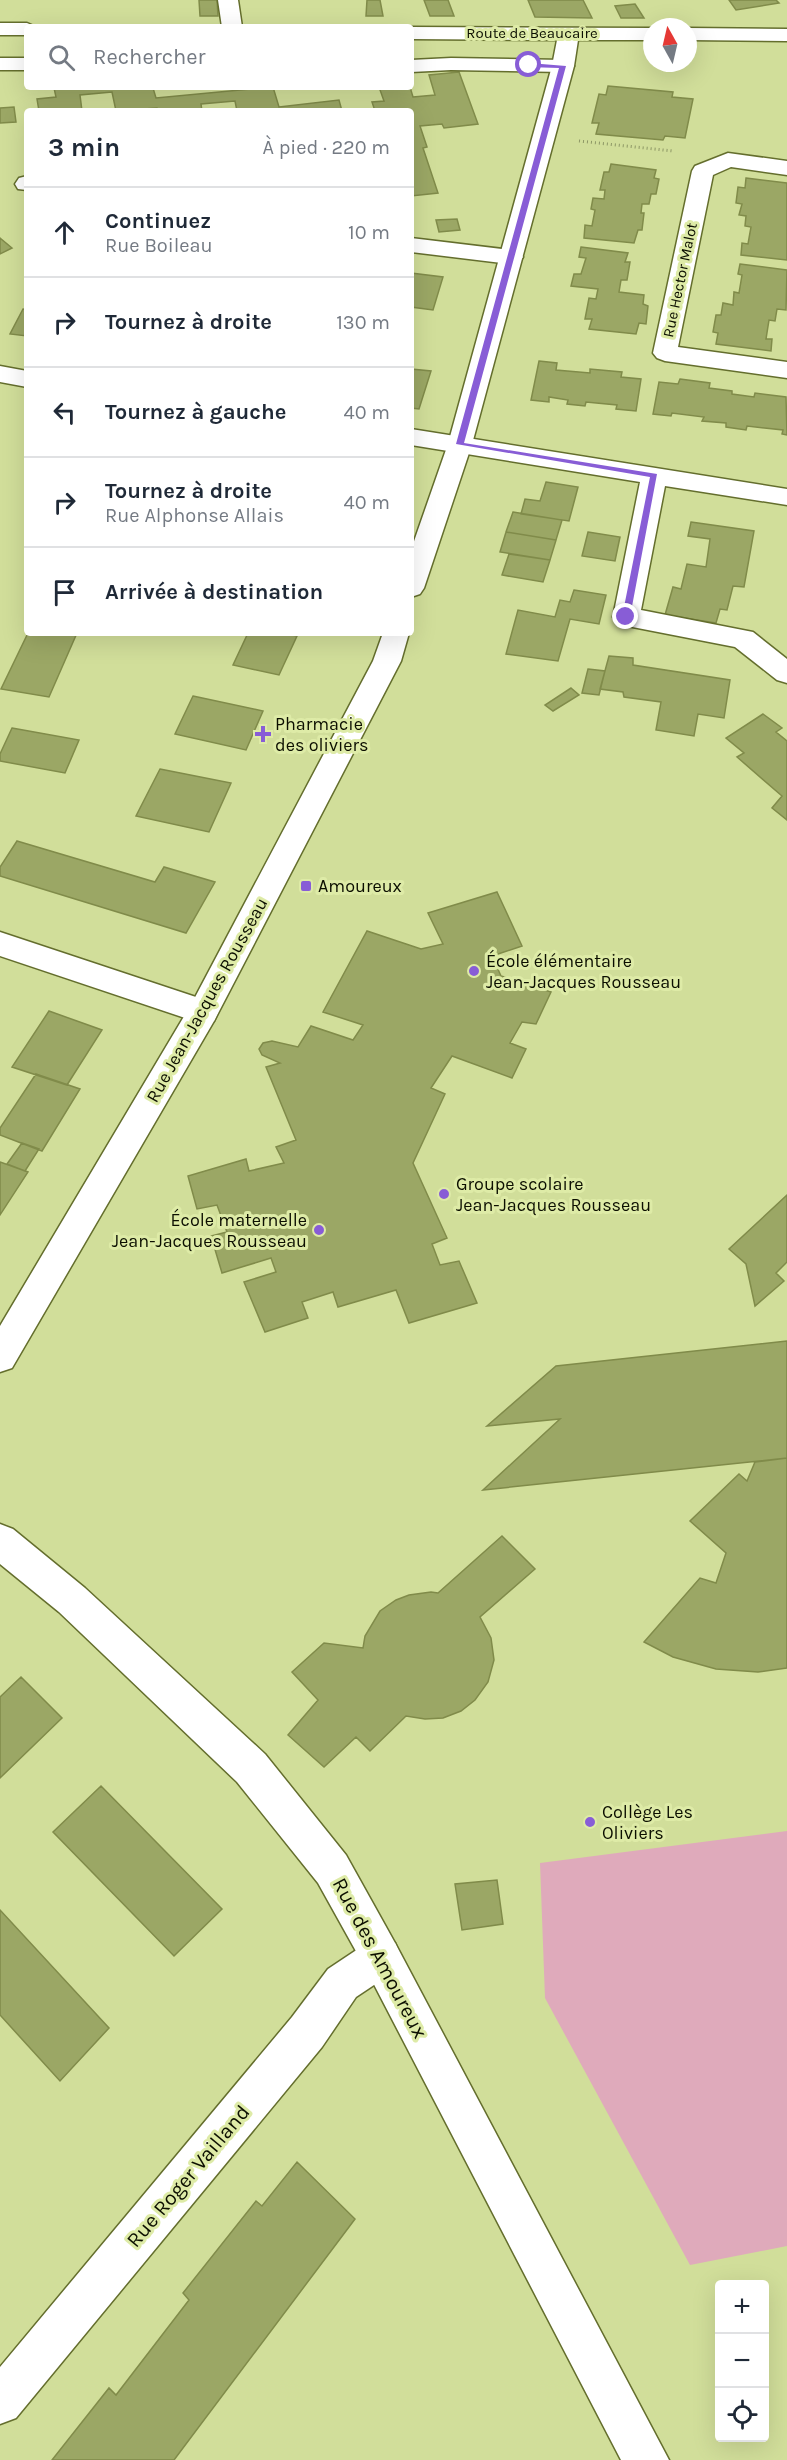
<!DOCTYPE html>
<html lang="fr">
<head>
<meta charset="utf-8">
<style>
	body { margin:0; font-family:Karla,sans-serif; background:#f2f2f3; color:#1f2937 }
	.controls { position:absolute; right:18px; bottom:18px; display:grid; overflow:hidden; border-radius:6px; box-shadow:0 6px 24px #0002 }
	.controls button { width:54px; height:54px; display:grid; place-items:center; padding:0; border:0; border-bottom:2px solid #e0e1e3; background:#fff; color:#1f2937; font:30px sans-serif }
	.compass { position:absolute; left:643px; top:18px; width:54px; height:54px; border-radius:50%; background:#fff; box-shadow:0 6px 24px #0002; rotate:352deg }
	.stop { position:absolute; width:18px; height:18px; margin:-14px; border:4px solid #885dd6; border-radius:50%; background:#fff }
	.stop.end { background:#885dd6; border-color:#fff; box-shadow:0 2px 6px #0008 }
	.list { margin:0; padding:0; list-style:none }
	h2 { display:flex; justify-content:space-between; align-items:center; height:78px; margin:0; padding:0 24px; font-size:26px }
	h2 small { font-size:20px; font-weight:400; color:#747a83 }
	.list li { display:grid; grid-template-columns:39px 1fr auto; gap:18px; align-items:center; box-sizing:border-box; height:90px; padding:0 24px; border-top:2px solid #e0e1e3 }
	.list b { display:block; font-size:22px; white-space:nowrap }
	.list p { margin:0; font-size:20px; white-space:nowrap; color:#747a83 }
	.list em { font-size:20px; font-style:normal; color:#747a83 }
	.icon { flex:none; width:33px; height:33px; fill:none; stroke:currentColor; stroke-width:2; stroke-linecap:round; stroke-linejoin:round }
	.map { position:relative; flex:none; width:787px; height:2460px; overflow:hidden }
	.search { position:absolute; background:#fff; box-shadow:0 6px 24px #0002; left:24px; top:24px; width:390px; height:66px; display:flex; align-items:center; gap:15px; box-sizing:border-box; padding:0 21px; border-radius:6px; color:#747a83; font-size:22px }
	.panel { position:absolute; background:#fff; box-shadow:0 6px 24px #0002; left:24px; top:108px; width:390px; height:528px; border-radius:6px }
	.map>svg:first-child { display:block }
</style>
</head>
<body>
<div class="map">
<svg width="787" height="2460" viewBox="0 0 787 2460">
	<rect width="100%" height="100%" fill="#d1de9a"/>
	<!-- green -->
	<path fill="#dfaabb" d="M 787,1831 L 787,2246 L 690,2265 L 545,1998 L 540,1863 Z"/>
	<!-- building -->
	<path fill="#9ba765" stroke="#808b4a" stroke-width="1.5" d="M 199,0 L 217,0 L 218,16 L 200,16 Z
		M 367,0 L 380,0 L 383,16 L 366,16 Z
		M 424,0 L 448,0 L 454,16 L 430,16 Z
		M 528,0 L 583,0 L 592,18 L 535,17 Z
		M 729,0 L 776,0 L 779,3 L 736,10 Z
		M 635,4 L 644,18 L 621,18 L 615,6 Z
		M 459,72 L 478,124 L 444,128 L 442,124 L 420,126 L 427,147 L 423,148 L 438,193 L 411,196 L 411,111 L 375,111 L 372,102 L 384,101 L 379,87 L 410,87 L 413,97 L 435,95 L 429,75 Z
		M 608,86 L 673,92 L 672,97 L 693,99 L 685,138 L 665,136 L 663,140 L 596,134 L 599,123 L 592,123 L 599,94 L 606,95 Z
		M 62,87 L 153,88 L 156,98 L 273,87 L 279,107 L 339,100 L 342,111 L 237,111 L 235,101 L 201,104 L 202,111 L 158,111 L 157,108 L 116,111 L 112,92 L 80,95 L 82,111 L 39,111 L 37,99 L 56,97 L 54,88 Z
		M 14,107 L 16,122 L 0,123 L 0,108 Z
		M 611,164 L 656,170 L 654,178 L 659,179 L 656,194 L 651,194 L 649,204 L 642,204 L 641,213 L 644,213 L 642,230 L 638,230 L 634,243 L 584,238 L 585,225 L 592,226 L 595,210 L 591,209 L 593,198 L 604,199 L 605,190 L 600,190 L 604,172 L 609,172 Z
		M 746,178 L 787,183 L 787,260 L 741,255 L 742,243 L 748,244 L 751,227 L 745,226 L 746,216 L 739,215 L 742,204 L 736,203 L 738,187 L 745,188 Z
		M 457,219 L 460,230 L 439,232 L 436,220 Z
		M 0,238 L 12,248 L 0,254 Z
		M 581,247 L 628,253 L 625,262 L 630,262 L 627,280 L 621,280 L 619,292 L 644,295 L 643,304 L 648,306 L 646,324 L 639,323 L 636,334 L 589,329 L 592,319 L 585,319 L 589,298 L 596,299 L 598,289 L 571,286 L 574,274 L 581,274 L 586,258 L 579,257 Z
		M 740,264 L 787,270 L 786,310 L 777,309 L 775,321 L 769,320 L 766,339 L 772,339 L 771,351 L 716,344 L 718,333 L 713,332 L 716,315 L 721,315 L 723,303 L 733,305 L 734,292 L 739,293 L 742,275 L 738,274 Z
		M 411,273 L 443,277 L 433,310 L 411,307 Z
		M 23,309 L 27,310 L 27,336 L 10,334 Z
		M 539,361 L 557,363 L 556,370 L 590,373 L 590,369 L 622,372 L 621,377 L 641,379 L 636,411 L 616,409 L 617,405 L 586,402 L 585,406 L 567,404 L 568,400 L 549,397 L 549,402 L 531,400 Z
		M 411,369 L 431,371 L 419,409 L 411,408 Z
		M 680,379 L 710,383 L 709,388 L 732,391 L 732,394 L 754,397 L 755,393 L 786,397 L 787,435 L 782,434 L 783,430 L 747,426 L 746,430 L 726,427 L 726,423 L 702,421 L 704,417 L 672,413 L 671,416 L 653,414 L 659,382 L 678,384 Z
		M 546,482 L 578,487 L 569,521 L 521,514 L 525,499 L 540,501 Z
		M 513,512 L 562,520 L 556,540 L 506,532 Z
		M 691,522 L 754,531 L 744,587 L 733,586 L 727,610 L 720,609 L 716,623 L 665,615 L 673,587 L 681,589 L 687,564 L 706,567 L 710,539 L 688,536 Z
		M 506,532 L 556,540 L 550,560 L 500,552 Z
		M 588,532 L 620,537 L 615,561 L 582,556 Z
		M 509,554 L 550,560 L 543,582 L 502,575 Z
		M 574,590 L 606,595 L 599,624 L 570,619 L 558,661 L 506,654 L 518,610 L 555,617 L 560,600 L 570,602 Z
		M 28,633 L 77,633 L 49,697 L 1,689 Z
		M 248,633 L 283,633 L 297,636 L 279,675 L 233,665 Z
		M 609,656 L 633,658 L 633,665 L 730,680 L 724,718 L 698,714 L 694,736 L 656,730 L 661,702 L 624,697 L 623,692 L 600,689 Z
		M 588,669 L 605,671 L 599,695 L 582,693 Z
		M 571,688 L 579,695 L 553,711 L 545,705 Z
		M 193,696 L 263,711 L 246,750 L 175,734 Z
		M 763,714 L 782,728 L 776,732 L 787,741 L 787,820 L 772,808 L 782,796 L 737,757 L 744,753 L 726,738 Z
		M 12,728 L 79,740 L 65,773 L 0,761 L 0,754 Z
		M 160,769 L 231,783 L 209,832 L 136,816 Z
		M 17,841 L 155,882 L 164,867 L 215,882 L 186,933 L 0,876 L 0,867 Z
		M 497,892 L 522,946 L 492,956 L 501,976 L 551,992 L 536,1024 L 522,1022 L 510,1043 L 526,1049 L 512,1078 L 452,1056 L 431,1088 L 445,1094 L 413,1163 L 447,1238 L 432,1244 L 440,1265 L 459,1261 L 477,1303 L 409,1323 L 396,1290 L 338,1307 L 333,1292 L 302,1302 L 308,1318 L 265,1332 L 244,1282 L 276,1272 L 271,1258 L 222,1273 L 211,1236 L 227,1232 L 217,1205 L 197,1209 L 188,1176 L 246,1159 L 249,1171 L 284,1163 L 276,1147 L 296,1140 L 266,1067 L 280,1063 L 262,1055 L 259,1049 L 263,1043 L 272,1041 L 298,1047 L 311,1026 L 353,1040 L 363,1025 L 323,1012 L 367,931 L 421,949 L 443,944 L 428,913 Z
		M 49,1011 L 102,1030 L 67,1085 L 12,1067 Z
		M 36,1074 L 80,1089 L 42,1151 L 0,1135 L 0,1128 Z
		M 22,1143 L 39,1149 L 25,1171 L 7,1164 Z
		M 0,1162 L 28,1172 L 0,1215 Z
		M 787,1195 L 787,1262 L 776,1273 L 784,1281 L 755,1306 L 746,1264 L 729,1249 Z
		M 787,1341 L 787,1458 L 483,1490 L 560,1419 L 487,1426 L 556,1366 Z
		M 787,1458 L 787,1668 L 758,1672 L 716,1669 L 673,1657 L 644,1642 L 700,1578 L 716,1583 L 726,1553 L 690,1521 L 739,1474 L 747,1481 L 755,1462 Z
		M 502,1536 L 535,1569 L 480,1617 L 491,1638 L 494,1660 L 488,1682 L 475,1700 L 461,1711 L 443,1718 L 425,1719 L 406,1716 L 370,1751 L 356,1737 L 324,1767 L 288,1735 L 318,1700 L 292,1672 L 324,1643 L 363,1648 L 365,1636 L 380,1611 L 396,1600 L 409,1595 L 431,1592 L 438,1593 Z
		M 21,1677 L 62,1718 L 0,1778 L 0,1697 Z
		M 101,1786 L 222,1909 L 174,1956 L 53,1832 Z
		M 497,1880 L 503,1924 L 462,1930 L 455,1884 Z
		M 0,1910 L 109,2028 L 60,2081 L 0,2015 Z
		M 297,2162 L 355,2219 L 174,2460 L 52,2460 L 109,2388 L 116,2395 L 189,2300 L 183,2293 L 256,2201 L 262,2206 Z"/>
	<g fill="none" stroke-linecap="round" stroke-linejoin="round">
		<defs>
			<path id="street" d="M 218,0 L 238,0 L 242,27 L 222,27 Z
				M 0,58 L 27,58 L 27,70 L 0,70 Z
				M 451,58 L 563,60 L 570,62 L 574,66 L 570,70 L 563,72 L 451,70 L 411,72 L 411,60 Z
				M 728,153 L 787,161 L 787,175 L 731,167 L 713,175 L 678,347 L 787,362 L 787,378 L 665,361 L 657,358 L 653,353 L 692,171 L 695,166 Z
				M 27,176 L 27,190 L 18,189 L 15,184 L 19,178 Z
				M 411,238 L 511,250 L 519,252 L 523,257 L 519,262 L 511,264 L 411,252 Z
				M 0,366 L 27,371 L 27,387 L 0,382 Z
				M 411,429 L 787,489 L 787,505 L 665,486 L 641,610 L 753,632 L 787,659 L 787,683 L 777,680 L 735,647 L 617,624 L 613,617 L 640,482 L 411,445 Z
				M 0,932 L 214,1003 L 218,1012 L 214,1021 L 203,1024 L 0,956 Z
				M 381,1937 L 395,1943 L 401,1957 L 395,1971 L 356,1997 L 322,2047 L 16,2418 L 0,2424 L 0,2367 L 292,2017 L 328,1969 L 367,1943 Z"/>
			<path id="secondary" d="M 0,23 L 27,23 L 36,27 L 27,27 L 27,35 L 0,35 Z
				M 410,27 L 652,28 L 652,40 L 578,40 L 574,66 L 472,444 L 424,588 L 420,594 L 411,597 L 411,550 L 448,444 L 552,66 L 557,40 L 411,39 Z
				M 688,28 L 787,29 L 787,41 L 688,40 Z
				M 383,633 L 409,633 L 401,661 L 214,1021 L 12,1368 L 0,1372 L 0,1326 L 192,1003 L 373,661 Z
				M 0,1524 L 13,1529 L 85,1588 L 265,1754 L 346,1855 L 395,1943 L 669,2460 L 621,2460 L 367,1971 L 318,1883 L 237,1782 L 59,1612 L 0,1564 Z"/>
		</defs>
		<!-- street casing -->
		<use href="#street" stroke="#646e2d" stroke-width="3"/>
		<!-- secondary casing -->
		<use href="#secondary" stroke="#646e2d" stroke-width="3"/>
		<!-- path -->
		<path stroke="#8d9765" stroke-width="3" stroke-dasharray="1 3" stroke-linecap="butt" d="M 579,141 L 673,151"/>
		<!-- street -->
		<use href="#street" fill="#fff" fill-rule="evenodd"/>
		<!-- secondary -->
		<use href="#secondary" fill="#fff" fill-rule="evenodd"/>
	</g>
	<!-- route -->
	<path fill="#885dd6" d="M 529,63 L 566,66 L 464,443 L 657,474 L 630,617 L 626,620 L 622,617 L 650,477 L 456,444 L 559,68 L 527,67 Z"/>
	<!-- markers -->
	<g fill="#885dd6" stroke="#deeba7" stroke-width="2">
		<path d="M260 725h6v6h6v6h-6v6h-6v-6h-6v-6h6z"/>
		<rect x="300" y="880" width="12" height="12" rx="3"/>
		<circle cx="474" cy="971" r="6"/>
		<circle cx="444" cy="1194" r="6"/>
		<circle cx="319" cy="1230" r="6"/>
		<circle cx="590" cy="1822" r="6"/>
	</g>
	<g text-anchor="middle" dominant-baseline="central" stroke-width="6" stroke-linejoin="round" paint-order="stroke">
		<!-- far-street labels -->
		<g font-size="15" fill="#0c0f00" stroke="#deeba7">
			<text x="532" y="33">Route de Beaucaire</text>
			<text transform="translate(680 280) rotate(-78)">Rue Hector Malot</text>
		</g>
		<!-- poi labels -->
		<g font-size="18" fill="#0c0f00" stroke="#deeba7" text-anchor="start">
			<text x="275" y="724">Pharmacie<tspan x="275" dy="21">des oliviers</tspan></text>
			<text x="318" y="886">Amoureux</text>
			<text x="486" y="961">École élémentaire<tspan x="486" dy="21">Jean-Jacques Rousseau</tspan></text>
			<text x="456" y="1184">Groupe scolaire<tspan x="456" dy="21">Jean-Jacques Rousseau</tspan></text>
			<text x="307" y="1220" text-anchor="end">École maternelle<tspan x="307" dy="21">Jean-Jacques Rousseau</tspan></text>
			<text x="602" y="1812">Collège Les<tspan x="602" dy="21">Oliviers</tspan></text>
		</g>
		<!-- street labels -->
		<g font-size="18" fill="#0c0f00" stroke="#deeba7">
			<text transform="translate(207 1000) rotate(-61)">Rue Jean-Jacques Rousseau</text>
		</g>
		<!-- near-street labels -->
		<g font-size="21" fill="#0c0f00" stroke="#deeba7">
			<text transform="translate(380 1958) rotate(62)">Rue des Amoureux</text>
			<text transform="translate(188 2176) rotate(-50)">Rue Roger Vailland</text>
		</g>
	</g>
</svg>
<div class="controls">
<button>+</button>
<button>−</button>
<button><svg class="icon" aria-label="locate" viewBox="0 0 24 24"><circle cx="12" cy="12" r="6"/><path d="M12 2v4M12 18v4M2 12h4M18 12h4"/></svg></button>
</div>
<svg class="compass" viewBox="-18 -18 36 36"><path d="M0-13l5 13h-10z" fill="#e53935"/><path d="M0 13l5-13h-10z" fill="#747a83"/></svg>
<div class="stop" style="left:529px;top:65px"></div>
<div class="stop end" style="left:626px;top:617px"></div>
<div class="search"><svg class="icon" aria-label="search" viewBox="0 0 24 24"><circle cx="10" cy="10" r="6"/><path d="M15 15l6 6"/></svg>Rechercher</div>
<section class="panel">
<h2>3 min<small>À pied · 220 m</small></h2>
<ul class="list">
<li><svg class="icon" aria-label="ahead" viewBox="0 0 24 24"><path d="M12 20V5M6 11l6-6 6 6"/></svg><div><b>Continuez</b><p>Rue Boileau</p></div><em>10 m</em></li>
<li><svg class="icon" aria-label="right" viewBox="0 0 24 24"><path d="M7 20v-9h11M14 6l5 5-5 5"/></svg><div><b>Tournez à droite</b></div><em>130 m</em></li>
<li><svg class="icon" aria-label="left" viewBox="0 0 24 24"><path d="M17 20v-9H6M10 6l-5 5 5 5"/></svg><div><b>Tournez à gauche</b></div><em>40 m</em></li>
<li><svg class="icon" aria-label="right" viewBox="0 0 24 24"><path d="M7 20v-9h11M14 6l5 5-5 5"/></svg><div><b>Tournez à droite</b><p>Rue Alphonse Allais</p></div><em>40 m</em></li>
<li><svg class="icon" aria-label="arrive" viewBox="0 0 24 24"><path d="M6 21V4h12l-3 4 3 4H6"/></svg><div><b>Arrivée à destination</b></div></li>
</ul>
</section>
</div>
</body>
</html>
